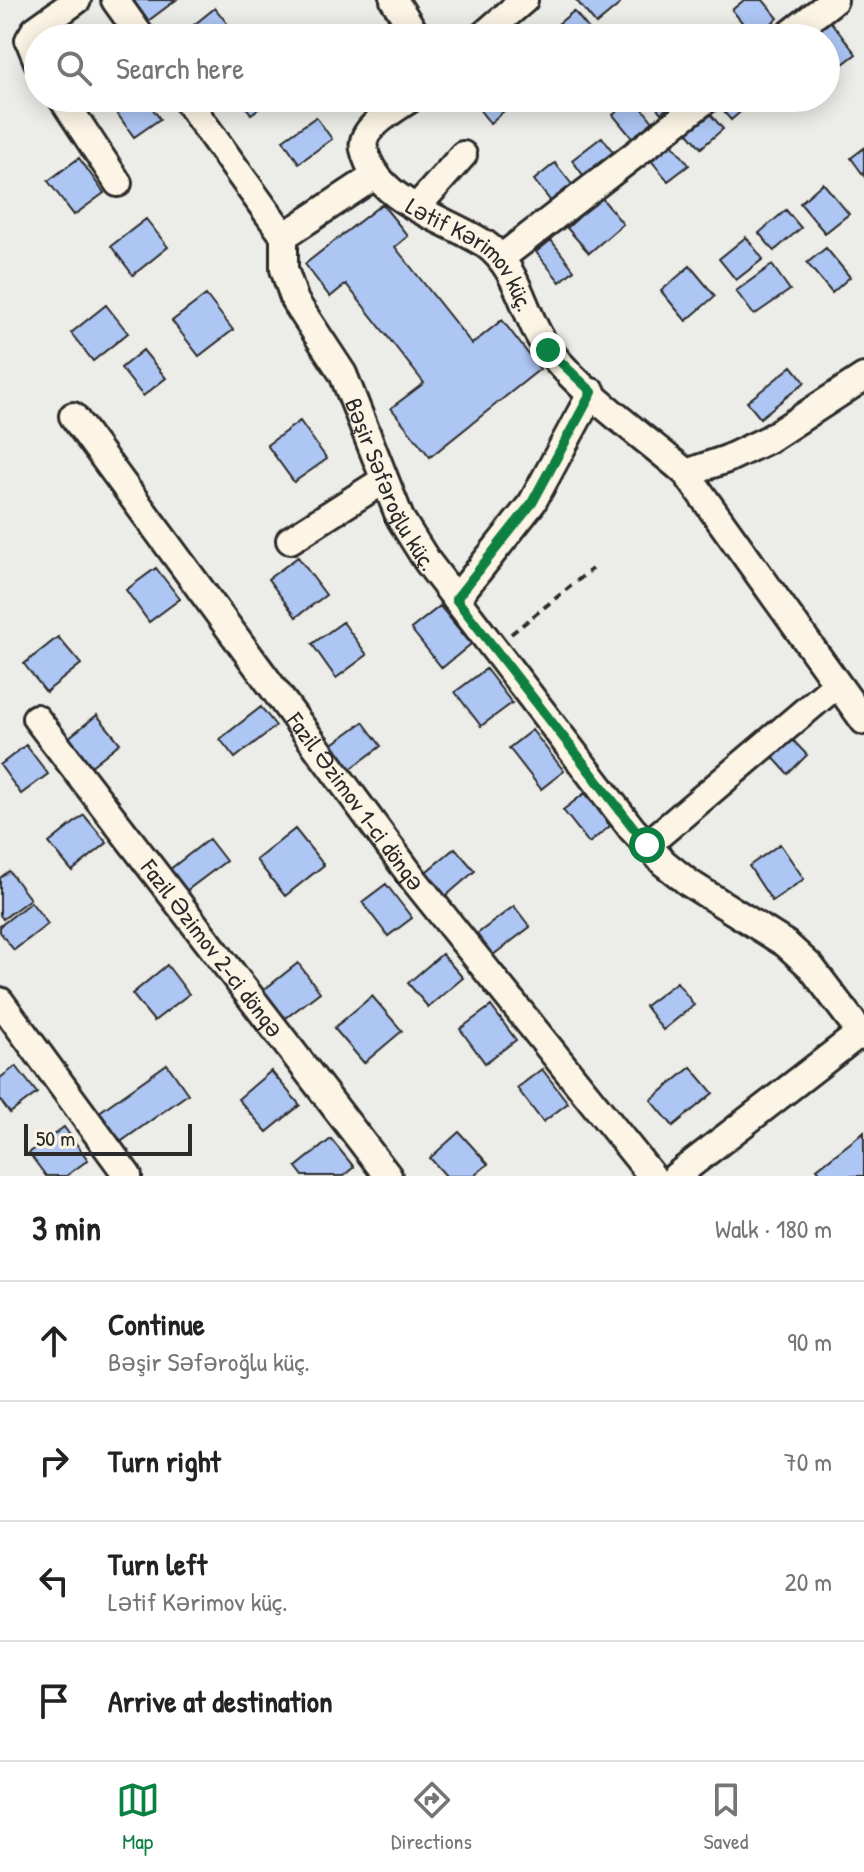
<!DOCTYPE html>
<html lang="en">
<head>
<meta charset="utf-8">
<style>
	body { margin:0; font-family:"Patrick Hand",sans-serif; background:#f6f6f6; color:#222 }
	.scale { position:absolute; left:24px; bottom:20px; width:168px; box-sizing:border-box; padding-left:8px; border:4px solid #2b2b2b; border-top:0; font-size:22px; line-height:28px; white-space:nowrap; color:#2b2b2b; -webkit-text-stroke:6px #fcf5e5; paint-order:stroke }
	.stop { position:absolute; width:24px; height:24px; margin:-18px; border:6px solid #0b8043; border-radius:50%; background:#fff }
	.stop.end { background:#0b8043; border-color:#fff; box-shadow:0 2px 8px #0008 }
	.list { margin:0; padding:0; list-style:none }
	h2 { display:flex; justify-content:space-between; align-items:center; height:104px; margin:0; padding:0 32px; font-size:34px }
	h2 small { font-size:26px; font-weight:400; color:#767676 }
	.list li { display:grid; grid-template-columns:52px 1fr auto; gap:24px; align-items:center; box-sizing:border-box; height:120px; padding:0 32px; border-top:2px solid #e0e0e0 }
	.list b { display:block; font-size:30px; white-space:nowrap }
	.list p { margin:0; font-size:26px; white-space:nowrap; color:#767676 }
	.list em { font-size:26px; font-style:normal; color:#767676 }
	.icon { flex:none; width:44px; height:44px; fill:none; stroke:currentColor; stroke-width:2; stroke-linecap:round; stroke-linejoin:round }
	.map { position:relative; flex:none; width:864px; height:1176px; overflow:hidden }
	.search { position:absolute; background:#fff; box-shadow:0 4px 20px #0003; left:24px; right:24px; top:24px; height:88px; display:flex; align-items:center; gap:20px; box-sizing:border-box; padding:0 28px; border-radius:44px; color:#767676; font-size:30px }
	.sheet { height:584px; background:#fff }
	nav { display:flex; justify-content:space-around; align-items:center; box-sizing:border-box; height:112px; border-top:2px solid #e0e0e0; background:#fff; font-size:22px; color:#767676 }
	nav a { display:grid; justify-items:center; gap:4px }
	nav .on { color:#0b8043 }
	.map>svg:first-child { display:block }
</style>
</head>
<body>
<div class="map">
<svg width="864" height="1176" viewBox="0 0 864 1176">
	<rect width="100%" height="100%" fill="#ecece8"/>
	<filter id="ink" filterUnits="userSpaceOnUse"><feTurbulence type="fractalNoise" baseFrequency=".0125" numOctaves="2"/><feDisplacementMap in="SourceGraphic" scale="16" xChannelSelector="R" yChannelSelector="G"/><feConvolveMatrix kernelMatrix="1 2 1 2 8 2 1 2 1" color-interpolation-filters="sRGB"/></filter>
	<g filter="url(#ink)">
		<!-- building -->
		<path fill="#adc6f4" stroke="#2b2b2b" stroke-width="2" d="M 133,0 L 176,0 L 148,21 Z
			M 576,0 L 617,0 L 620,4 L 596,24 Z
			M 744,0 L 763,0 L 778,18 L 754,37 L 732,10 Z
			M 215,8 L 237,36 L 182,38 L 180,36 Z
			M 574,11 L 596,38 L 559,38 L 552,29 Z
			M 826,16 L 856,54 L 835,70 L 826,59 L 826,38 L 810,38 L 805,32 Z
			M 106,98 L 145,98 L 160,119 L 134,137 Z
			M 240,98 L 274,98 L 251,114 Z
			M 503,98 L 510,106 L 490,123 L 471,99 Z
			M 634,98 L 653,122 L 632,138 L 613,115 Z
			M 649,98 L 679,98 L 661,113 Z
			M 724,98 L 755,98 L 755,99 L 731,120 L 717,104 Z
			M 706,109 L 723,129 L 701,148 L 684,128 Z
			M 316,117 L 332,139 L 299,163 L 283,140 Z
			M 602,137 L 613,152 L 583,175 L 572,160 Z
			M 670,141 L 689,165 L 668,181 L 649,158 Z
			M 864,148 L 864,176 L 851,158 Z
			M 79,158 L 104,193 L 74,215 L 48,181 Z
			M 555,163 L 574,187 L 553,204 L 534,180 Z
			M 823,183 L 849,214 L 825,233 L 800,203 Z
			M 601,197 L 623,224 L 589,253 L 567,228 Z
			M 382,204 L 408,236 L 395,247 L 472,344 L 502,320 L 540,369 L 430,457 L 391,408 L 424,383 L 346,284 L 330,297 L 305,264 Z
			M 786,210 L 801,228 L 774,251 L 759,233 Z
			M 146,219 L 168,247 L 133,275 L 111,246 Z
			M 746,237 L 763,259 L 736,280 L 719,259 Z
			M 551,240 L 574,270 L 560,282 L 536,252 Z
			M 826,248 L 850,277 L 832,293 L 807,263 Z
			M 772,265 L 790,290 L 754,315 L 736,291 Z
			M 690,266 L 715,296 L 686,321 L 661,291 Z
			M 206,295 L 233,330 L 199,356 L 172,321 Z
			M 106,305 L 128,333 L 93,361 L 71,333 Z
			M 143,350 L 166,378 L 143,396 L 121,368 Z
			M 792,366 L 805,382 L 760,418 L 747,402 Z
			M 300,421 L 327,459 L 294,482 L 267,445 Z
			M 298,557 L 326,595 L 296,617 L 268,579 Z
			M 156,568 L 180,599 L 149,622 L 126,590 Z
			M 440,606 L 471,644 L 442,668 L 411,629 Z
			M 343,622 L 367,655 L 336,678 L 312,644 Z
			M 58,637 L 81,664 L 46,692 L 24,664 Z
			M 486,669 L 512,703 L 481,726 L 455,692 Z
			M 261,707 L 276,726 L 235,758 L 220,739 Z
			M 97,715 L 120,743 L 90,767 L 67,739 Z
			M 363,722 L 381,746 L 348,771 L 330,746 Z
			M 532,730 L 564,771 L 541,789 L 509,748 Z
			M 789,736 L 807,755 L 788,774 L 770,754 Z
			M 26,745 L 48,774 L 21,794 L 0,765 Z
			M 585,793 L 610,826 L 589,843 L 563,810 Z
			M 84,815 L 107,843 L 72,871 L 49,843 Z
			M 295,829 L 324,865 L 285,896 L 256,860 Z
			M 209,839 L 226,861 L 186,891 L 169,870 Z
			M 780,844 L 804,879 L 772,901 L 749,866 Z
			M 455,848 L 475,871 L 441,900 L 421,876 Z
			M 9,871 L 30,899 L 3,919 L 0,915 L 0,878 Z
			M 386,884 L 412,918 L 388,936 L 362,902 Z
			M 31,902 L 48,924 L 14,950 L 0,932 L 0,926 Z
			M 514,906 L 530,927 L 489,958 L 473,937 Z
			M 442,954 L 463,978 L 428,1007 L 408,983 Z
			M 298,963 L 320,992 L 282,1021 L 260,993 Z
			M 167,965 L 189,994 L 154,1021 L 132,994 Z
			M 677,982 L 694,1005 L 663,1030 L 645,1006 Z
			M 372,996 L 402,1031 L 364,1063 L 334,1028 Z
			M 491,1006 L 516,1040 L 485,1063 L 460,1029 Z
			M 167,1064 L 188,1094 L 119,1143 L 98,1113 Z
			M 16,1066 L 37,1093 L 10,1113 L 0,1100 L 0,1078 Z
			M 691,1067 L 713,1093 L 673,1126 L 651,1100 Z
			M 542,1069 L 568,1103 L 543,1122 L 517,1088 Z
			M 271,1071 L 300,1105 L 267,1132 L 238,1099 Z
			M 64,1127 L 88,1160 L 66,1176 L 46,1176 L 29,1153 Z
			M 459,1132 L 488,1164 L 474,1176 L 446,1176 L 430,1158 Z
			M 864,1132 L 864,1176 L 823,1176 L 817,1169 Z
			M 331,1139 L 354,1167 L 343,1176 L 303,1176 L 296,1167 Z"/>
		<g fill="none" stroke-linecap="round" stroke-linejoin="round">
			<defs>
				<g id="minor">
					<path d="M 115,0 L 142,38"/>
					<path d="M 394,0 L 418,38"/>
					<path d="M 480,38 L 524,0"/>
					<path d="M 785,38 L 834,0"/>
					<path d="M 38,62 L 29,40 L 35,30 L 77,0"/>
					<path d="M 62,98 L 118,183"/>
					<path id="s1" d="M 185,98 L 284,236 L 284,269 L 295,301 L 343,374 L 400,518 L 427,561 L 632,829 L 664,863 L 689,883 L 786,944 L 811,967 L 864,1037"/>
					<path id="s2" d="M 411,98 C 396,109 359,128 364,149 C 376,202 445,218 485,244 C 521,269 523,319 550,352 C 587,398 641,434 686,473 L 727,459 L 769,439 L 864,377"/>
					<path d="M 417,207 L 463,155"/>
					<path d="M 284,236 L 376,175"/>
					<path d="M 501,258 L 708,98"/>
					<path id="s3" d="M 73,416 L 415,881 L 652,1176"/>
					<path d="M 686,473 L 864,721"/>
					<path d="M 290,540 L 384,480"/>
					<path d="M 456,599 L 532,503 L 592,392"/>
					<path id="s4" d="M 36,718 L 388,1176"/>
					<path d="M 647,845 L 837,684"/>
					<path d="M 0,1001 L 128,1176"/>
					<path d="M 676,1176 L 864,1030"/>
				</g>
			</defs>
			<!-- minor casing -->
			<use href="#minor" stroke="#2b2b2b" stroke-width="32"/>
			<!-- path -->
			<path stroke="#2b2b2b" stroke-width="4" stroke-dasharray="8 6" stroke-linecap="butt" d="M 511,634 L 592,569"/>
			<!-- minor -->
			<use href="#minor" stroke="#fcf5e5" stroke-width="26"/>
		</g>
	</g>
	<g fill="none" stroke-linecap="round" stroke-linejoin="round" filter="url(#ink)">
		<!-- route -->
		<path stroke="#0b8043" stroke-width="10" d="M 548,350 L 592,392 L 532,503 L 456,599 L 647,845"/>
	</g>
	<g text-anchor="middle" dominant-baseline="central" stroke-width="8" stroke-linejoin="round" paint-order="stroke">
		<!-- street labels -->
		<g font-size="24" fill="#2b2b2b" stroke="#fcf5e5">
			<text stroke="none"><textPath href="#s2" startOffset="228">Lətif Kərimov küç.</textPath></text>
			<text stroke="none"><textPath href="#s1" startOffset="444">Bəşir Səfəroğlu küç.</textPath></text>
			<text stroke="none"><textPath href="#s3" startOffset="478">Fazil Əzimov 1-ci döngə</textPath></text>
			<text stroke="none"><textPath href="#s4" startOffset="290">Fazil Əzimov 2-ci döngə</textPath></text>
		</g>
	</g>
</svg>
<div class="scale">50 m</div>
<div class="stop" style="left:647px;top:845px"></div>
<div class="stop end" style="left:548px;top:350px"></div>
<div class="search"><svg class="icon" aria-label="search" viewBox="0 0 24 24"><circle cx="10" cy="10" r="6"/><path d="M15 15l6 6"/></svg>Search here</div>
</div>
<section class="sheet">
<h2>3 min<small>Walk · 180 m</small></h2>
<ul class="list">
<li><svg class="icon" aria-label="ahead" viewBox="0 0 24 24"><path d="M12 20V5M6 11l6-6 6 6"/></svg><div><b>Continue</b><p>Bəşir Səfəroğlu küç.</p></div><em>90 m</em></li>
<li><svg class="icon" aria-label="right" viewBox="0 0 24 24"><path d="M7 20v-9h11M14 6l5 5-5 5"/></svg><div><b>Turn right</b></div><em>70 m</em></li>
<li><svg class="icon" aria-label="left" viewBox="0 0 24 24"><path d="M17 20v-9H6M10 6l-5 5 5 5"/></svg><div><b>Turn left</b><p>Lətif Kərimov küç.</p></div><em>20 m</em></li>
<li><svg class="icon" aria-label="arrive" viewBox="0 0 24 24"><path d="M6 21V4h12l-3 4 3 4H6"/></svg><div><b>Arrive at destination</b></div></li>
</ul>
</section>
<nav>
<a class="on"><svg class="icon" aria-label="map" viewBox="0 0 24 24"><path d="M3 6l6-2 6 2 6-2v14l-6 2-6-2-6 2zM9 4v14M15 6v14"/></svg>Map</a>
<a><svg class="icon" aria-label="directions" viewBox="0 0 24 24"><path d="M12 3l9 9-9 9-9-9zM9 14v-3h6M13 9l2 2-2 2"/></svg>Directions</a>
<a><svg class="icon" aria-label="saved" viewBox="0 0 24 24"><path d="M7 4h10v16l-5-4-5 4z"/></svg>Saved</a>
</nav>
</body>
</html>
